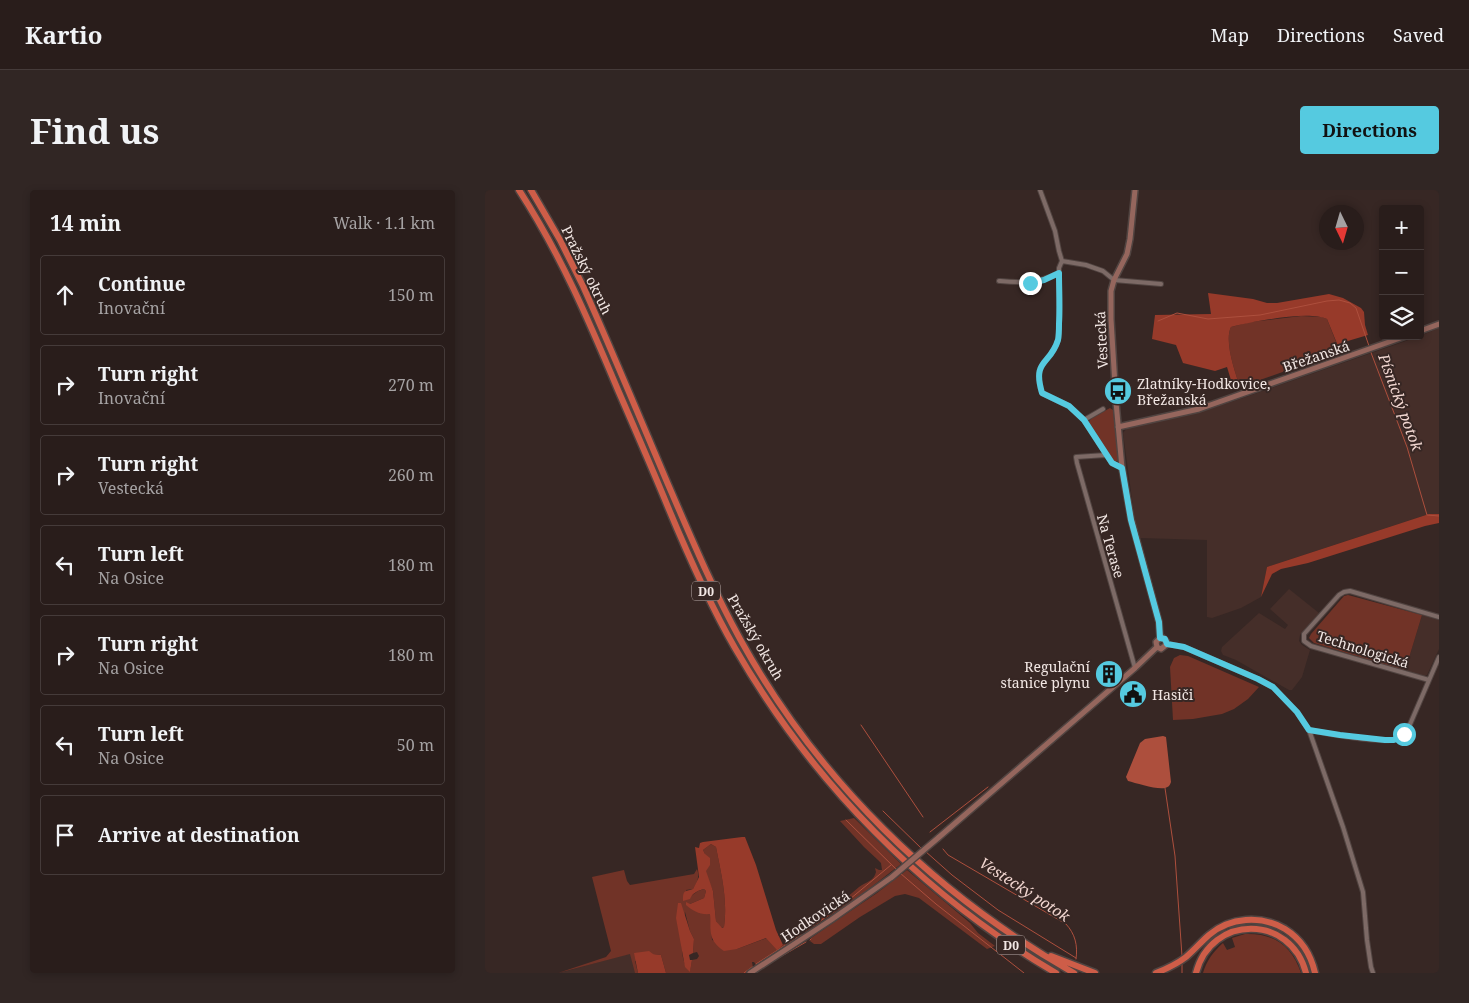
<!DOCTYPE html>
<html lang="en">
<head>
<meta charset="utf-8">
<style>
	body { margin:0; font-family:"Noto Serif",serif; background:#312624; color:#f1f3f6 }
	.controls { position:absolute; right:15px; top:15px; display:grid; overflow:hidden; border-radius:5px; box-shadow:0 2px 8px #0003 }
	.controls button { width:45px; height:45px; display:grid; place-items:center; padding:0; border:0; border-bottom:1px solid #453b3a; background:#291d1b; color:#f1f3f6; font:25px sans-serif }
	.compass { position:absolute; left:834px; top:15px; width:45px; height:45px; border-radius:50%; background:#291d1b; box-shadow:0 2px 8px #0003; rotate:175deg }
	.stop { position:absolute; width:15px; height:15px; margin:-11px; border:4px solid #55cae0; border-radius:50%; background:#fff }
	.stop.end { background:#55cae0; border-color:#fff; box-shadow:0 1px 5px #0008 }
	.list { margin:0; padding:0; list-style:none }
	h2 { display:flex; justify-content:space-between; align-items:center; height:65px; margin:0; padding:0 20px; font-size:21px }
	h2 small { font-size:16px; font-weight:400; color:#a5a2a3 }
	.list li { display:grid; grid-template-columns:32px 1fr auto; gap:15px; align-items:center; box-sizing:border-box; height:80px; margin:0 10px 10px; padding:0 10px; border:1px solid #453b3a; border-radius:5px }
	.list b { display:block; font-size:19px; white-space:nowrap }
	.list p { margin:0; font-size:16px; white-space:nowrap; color:#a5a2a3 }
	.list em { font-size:16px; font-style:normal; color:#a5a2a3 }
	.icon { flex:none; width:28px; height:28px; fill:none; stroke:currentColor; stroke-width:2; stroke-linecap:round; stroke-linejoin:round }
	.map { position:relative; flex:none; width:954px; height:783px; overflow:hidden; border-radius:5px }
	header { display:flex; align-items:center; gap:30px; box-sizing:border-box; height:70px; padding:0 25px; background:#291d1b; border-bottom:1px solid #453b3a }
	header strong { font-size:24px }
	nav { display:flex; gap:28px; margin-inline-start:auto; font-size:18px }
	.intro { display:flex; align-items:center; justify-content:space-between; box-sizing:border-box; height:120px; padding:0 30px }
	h1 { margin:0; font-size:35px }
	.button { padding:12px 22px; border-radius:5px; background:#55cae0; color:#111; font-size:18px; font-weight:700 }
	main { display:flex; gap:30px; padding:0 30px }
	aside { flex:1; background:#291d1b; border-radius:5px; box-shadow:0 2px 8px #0003 }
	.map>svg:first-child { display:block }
</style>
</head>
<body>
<header>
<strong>Kartio</strong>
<nav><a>Map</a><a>Directions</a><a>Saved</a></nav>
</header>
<div class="intro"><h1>Find us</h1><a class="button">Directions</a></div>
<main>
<aside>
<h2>14 min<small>Walk · 1.1 km</small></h2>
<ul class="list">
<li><svg class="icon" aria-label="ahead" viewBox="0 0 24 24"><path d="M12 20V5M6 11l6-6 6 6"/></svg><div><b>Continue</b><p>Inovační</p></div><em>150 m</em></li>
<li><svg class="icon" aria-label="right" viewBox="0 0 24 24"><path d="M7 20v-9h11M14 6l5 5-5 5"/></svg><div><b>Turn right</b><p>Inovační</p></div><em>270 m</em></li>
<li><svg class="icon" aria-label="right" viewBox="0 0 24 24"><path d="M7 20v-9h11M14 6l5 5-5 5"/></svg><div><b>Turn right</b><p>Vestecká</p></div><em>260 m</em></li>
<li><svg class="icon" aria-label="left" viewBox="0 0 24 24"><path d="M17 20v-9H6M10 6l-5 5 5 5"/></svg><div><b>Turn left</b><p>Na Osice</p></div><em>180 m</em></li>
<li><svg class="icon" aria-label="right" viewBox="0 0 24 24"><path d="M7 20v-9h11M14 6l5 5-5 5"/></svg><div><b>Turn right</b><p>Na Osice</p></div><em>180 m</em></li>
<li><svg class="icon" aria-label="left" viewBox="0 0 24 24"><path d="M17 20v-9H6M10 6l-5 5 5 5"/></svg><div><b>Turn left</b><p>Na Osice</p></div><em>50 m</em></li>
<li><svg class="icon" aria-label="arrive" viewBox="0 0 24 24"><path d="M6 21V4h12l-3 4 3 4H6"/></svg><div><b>Arrive at destination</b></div></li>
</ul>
</aside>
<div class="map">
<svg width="954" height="783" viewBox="0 0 954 783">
	<rect width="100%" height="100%" fill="#372724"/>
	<!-- built -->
	<path fill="#452e29" d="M 954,138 L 954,324 L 944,324 L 782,377 L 776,407 L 756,418 L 727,428 L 722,427 L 722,350 L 655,348 L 650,331 L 638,243 L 643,237 L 715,222 L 752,210 L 935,146 Z
		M 804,399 L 834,423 L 815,445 L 814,451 L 817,455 L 825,460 L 817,487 L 807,500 L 804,500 L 751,470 L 738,465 L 736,461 L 737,457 L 774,423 L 800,439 L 803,435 L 785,419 Z
		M 937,425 L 954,430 L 954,459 L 942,485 L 939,486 L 920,481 Z
		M 146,763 L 152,783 L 74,783 Z"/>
	<!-- green -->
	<path fill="#713327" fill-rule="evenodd" d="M 816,126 L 837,127 L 842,129 L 853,157 L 851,163 L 755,197 C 750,182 739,151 746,137 L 765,132 Z
		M 625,218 L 628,220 L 634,270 L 630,272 L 627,270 L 603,232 L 607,228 Z
		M 863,405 L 937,425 L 920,481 L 829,453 L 824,448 L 826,444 L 859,406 Z
		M 695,465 L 703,466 L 774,497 L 763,509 L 749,519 L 737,524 L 708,529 L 688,530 L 685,477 L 689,468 Z
		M 369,628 L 416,674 L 376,705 L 320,742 L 316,737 C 339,728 355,713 374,697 C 381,692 389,691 391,682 L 390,678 L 394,680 L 397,680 L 396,673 L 393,670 L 379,657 L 355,631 Z
		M 226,654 L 231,657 C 236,683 243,710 239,737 L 236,738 L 231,731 L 228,701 L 221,685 L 220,664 L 218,660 Z
		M 212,679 C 215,687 212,692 208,699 L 201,700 L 206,706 L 213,701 L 219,699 L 221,701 L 219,708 L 205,714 L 201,712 L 225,724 L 227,750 L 252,759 L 282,748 L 297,756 C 303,749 307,751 312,740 L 316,745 L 272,776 L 269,772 L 267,772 L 268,778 L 261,783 L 181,783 L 176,765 L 168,764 L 150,771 L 153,783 L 150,783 L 145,764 L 73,783 L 121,767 L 126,761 L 107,687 L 139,680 L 142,691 L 145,695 L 209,684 ZM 200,722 L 205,741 L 209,749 L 208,763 L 212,762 L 214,766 L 212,769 L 207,770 L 205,781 C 192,770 198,739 200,722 Z
		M 422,680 L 485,733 L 493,743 L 510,756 L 502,759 L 434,708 L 420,704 L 410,706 L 375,727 L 336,754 L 329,754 L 325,751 L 326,748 L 392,703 Z
		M 760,744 C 789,743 807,756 816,783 L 718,783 C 722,770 728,762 738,753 L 742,760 L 750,757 L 747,748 Z"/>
	<!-- forest -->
	<path fill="#973a2a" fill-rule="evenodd" d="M 723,103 L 768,109 L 782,113 L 792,113 L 844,104 L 858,108 L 876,118 L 879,122 L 880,135 L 883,145 L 856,153 L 858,161 L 851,163 L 853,156 L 842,129 C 823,120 767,132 746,137 C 739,151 750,182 755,197 L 749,200 L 742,177 L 730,181 L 698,173 L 691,155 L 667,149 L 670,125 L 726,124 Z
		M 944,324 L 954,324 L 954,333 L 940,336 L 823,373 L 796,379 L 787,384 L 776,407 L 782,377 Z
		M 257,647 L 260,647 L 271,675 L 291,740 L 298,755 L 292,760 L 281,748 L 252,759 L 239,761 C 223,750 226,742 225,724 C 215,725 208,721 201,715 L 201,712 L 205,714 L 219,708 L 221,701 L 219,699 C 214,700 207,703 205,709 L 198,711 C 198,700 199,702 208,699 L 214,687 L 210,657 L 214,658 L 215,653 L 218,652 ZM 226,654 L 231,657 C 236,683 243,710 239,737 L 237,738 L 231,731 L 228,701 L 221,681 L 225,675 L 225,668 L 220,664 L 218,660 Z
		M 193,713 L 196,713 L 205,741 L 209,749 L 208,763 L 204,765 L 205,770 L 207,770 L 205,782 L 200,777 L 191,728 Z
		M 164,761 L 168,764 L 176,765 L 181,783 L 153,783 L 149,763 Z"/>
	<!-- water -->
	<path fill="#ad4f3d" d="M 678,546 L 681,547 L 686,592 C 685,595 684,597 680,598 C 672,600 651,593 643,591 L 641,587 L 655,553 L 660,549 Z"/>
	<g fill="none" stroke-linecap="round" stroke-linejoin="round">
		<!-- stream -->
		<path stroke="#ad4f3d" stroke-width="1" d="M 673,131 L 692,123 L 723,129 L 775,125 L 842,111 L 854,110 L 865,113 L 871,118 L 884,156
			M 885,160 L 922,257 L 942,325 L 954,326
			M 376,535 L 438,627
			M 680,598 L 690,666 L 697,766
			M 398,621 L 437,659
			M 361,630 L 412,680
			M 445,642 L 503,597
			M 458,659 L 463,665 L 581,734 C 590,744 593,755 591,769
			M 440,661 L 467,685 L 513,720 L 591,768
			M 415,683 L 451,714 L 539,783
			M 320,741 L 353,719 L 406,675
			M 325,750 L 326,749
			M 697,773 L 697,783
			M 271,774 L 316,745
			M 283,774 L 321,752
			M 259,783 L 267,777"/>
		<defs>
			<path id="street" d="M 555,0 L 570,41 L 574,61 L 577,71
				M 577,71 L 601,75 L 618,81 L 629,90 L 676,94
				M 574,83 C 574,100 575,117 574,134 C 574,139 574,145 573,150 C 565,176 547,169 557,203 L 584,216 L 599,230 L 627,273 L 637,278
				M 514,91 C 540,93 550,94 574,83 L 574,78 L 577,71
				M 599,230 L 618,219
				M 621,265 L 591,267 L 592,273 L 650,478
				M 682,454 L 699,457 L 773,489 L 788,497 L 812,522 L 824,540 L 858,637 L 878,702 L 882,750 L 886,777 L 888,783
				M 944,490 L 826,456 L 819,451 L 819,444 L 854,405 L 859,402 L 865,401 L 954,427
				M 824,540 C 839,543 898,554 911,549 C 916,547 919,543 923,539 L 954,467"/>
			<path id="secondary" d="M 935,141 L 954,134
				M 633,237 L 714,219 L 921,146
				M 672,457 L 676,459 L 681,455 L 681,451 L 678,448 L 675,448
				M 453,648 L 650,478 L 672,457 L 671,452 L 675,448 L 674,432 L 646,329 L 637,278 L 631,212 L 626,129 L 626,101 L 629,90 L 642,64 L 645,49 L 650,0
				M 265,783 L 346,730 L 407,687"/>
			<path id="highway" d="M 34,0 C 75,63 104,131 133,200 C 150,239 167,278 183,317 C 203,365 224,413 250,458 C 327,592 438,705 571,783
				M 46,0 L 75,50 L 98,96 C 127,161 154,226 182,292 C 205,345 227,398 255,449 C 332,589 450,705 589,783
				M 566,766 L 610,783
				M 671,783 C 681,779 692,774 701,767 C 709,760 716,752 724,745 C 745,727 776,725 800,739 C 816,749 826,765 830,783
				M 711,783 C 726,724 806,724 821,783"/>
		</defs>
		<!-- street casing -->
		<use href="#street" stroke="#514441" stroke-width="6"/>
		<!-- secondary casing -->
		<use href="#secondary" stroke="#514441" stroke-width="8"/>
		<!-- highway casing -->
		<use href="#highway" stroke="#514441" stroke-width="9"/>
		<!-- street -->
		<use href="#street" stroke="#7d6a66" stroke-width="4"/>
		<!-- secondary -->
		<use href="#secondary" stroke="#95665d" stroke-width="5"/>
		<!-- highway -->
		<use href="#highway" stroke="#ce5d48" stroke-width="6"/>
		<defs>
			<path id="secondary-bridge" d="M 407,687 L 453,648"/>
		</defs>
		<!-- secondary-bridge casing -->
		<use href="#secondary-bridge" stroke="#514441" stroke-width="8" stroke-linecap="butt"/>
		<!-- secondary-bridge -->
		<use href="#secondary-bridge" stroke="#95665d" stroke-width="5"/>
	</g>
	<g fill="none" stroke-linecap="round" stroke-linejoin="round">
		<!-- route -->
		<path stroke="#55cae0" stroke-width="6" d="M 545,93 L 559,90 L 574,83 C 574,100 575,117 574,134 C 574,139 574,145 573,150 C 565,176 547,169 557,203 L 584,216 L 599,230 L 627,273 L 637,278 L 646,330 L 674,432 L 675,448 L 680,449 L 682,454 L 699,457 L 773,489 L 788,497 L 812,522 L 824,540 L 855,545 L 900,550 L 909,550 L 919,544"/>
	</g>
	<!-- icons -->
	<defs>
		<symbol id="bus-disc" viewBox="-11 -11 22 22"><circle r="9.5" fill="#55cae0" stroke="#372724"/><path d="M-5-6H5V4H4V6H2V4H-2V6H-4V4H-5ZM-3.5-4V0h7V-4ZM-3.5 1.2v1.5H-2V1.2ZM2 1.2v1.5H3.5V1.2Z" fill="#111"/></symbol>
		<symbol id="building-disc" viewBox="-11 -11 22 22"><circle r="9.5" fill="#55cae0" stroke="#372724"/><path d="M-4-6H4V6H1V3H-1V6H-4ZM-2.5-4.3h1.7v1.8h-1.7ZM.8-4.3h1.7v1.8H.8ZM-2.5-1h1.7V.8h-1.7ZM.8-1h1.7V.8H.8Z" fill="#111"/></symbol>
		<symbol id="civic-disc" viewBox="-11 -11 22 22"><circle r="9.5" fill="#55cae0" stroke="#372724"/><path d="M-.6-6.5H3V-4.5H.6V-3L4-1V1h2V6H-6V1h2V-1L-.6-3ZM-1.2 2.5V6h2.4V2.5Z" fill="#111"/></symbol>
	</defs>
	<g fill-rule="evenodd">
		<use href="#bus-disc" x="617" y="185" width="32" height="32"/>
		<use href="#building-disc" x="608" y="468" width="32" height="32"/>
		<use href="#civic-disc" x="632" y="488" width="32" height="32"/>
	</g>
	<g text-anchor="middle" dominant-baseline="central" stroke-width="4" stroke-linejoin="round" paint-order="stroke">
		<!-- shield labels -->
		<g fill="#372724" stroke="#baadaa" stroke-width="1">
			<rect x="207" y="391.5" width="28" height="19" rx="4"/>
			<rect x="512" y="745.5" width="28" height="19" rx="4"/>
		</g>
		<g font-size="12" font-weight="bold" fill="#f2e7e4">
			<text x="221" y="401">D0</text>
			<text x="526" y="755">D0</text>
		</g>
		<!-- street labels -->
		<g font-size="14" fill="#f2e7e4" stroke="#372724">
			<text transform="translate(102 80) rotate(64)">Pražský okruh</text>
			<text transform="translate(616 150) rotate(-93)">Vestecká</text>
			<text transform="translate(831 166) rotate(-19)">Břežanská</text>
			<text transform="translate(626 356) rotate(74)">Na Terase</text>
			<text transform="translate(271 447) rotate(60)">Pražský okruh</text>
			<text transform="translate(878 459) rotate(17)">Technologická</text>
			<text transform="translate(330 726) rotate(-34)">Hodkovická</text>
		</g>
		<!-- poi labels -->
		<g font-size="14" fill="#f2e7e4" stroke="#372724" text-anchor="start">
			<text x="652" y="193">Zlatníky-Hodkovice,<tspan x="652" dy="16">Břežanská</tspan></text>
			<text x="605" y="476" text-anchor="end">Regulační<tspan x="605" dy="16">stanice plynu</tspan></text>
			<text x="667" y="504">Hasiči</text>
		</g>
		<!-- water labels -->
		<g font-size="15" font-style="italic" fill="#f1d6d0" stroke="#372724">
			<text transform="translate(916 212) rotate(70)">Písnický potok</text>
			<text transform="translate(540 699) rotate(33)">Vestecký potok</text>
		</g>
	</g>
</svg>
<div class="controls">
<button>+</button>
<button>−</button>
<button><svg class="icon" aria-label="layers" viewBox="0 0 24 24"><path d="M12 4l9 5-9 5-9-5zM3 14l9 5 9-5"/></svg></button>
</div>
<svg class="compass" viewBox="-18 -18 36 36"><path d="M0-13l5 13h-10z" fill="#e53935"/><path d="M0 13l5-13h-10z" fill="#a5a2a3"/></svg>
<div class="stop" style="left:919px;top:544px"></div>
<div class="stop end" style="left:545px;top:93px"></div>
</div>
</main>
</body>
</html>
